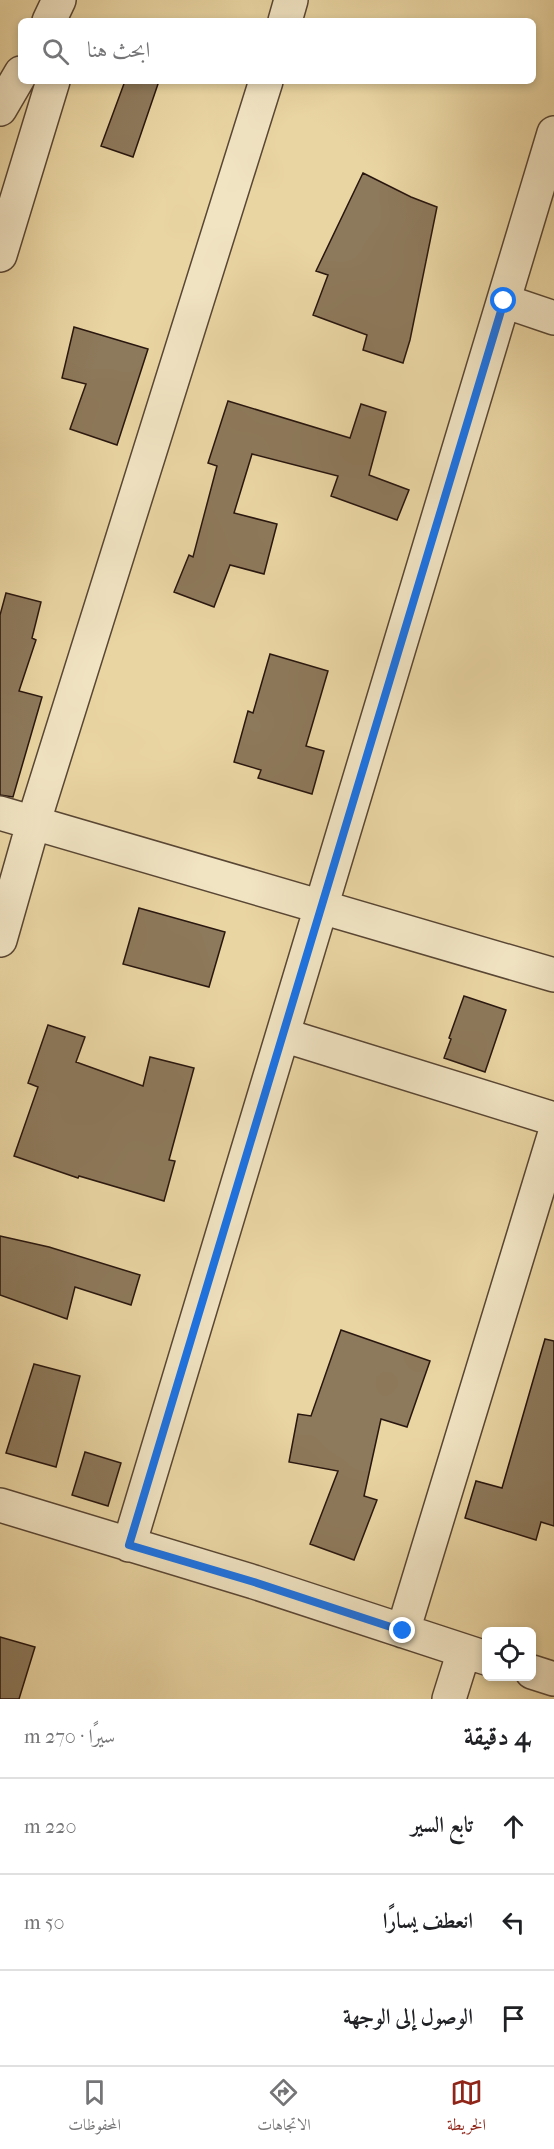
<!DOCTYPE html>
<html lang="ar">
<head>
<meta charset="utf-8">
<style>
	body { margin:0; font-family:"IM FELL French Canon",Amiri,serif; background:#f2f2f2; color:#202124; direction:rtl }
	.controls { position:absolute; right:18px; bottom:18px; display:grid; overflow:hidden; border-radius:9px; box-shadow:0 3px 9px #0003 }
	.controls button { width:54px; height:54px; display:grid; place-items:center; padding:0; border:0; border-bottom:2px solid #e0e0e0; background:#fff; color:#202124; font:30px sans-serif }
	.stop { position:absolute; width:18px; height:18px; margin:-14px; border:4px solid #1a73e8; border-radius:50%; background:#fff }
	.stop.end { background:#1a73e8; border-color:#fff; box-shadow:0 2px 6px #0008 }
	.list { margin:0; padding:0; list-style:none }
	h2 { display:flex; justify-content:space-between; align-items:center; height:78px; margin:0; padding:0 24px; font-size:26px }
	h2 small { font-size:20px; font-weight:400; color:#757577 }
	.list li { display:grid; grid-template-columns:39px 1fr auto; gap:18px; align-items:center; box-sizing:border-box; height:96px; padding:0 24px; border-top:2px solid #e0e0e0 }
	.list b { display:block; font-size:22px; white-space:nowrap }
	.list em { font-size:20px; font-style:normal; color:#757577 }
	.icon { flex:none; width:33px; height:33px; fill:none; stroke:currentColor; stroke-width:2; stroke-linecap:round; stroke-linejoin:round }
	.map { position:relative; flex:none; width:554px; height:1699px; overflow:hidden; direction:ltr }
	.search { position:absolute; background:#fff; box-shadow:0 3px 9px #0003; left:18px; right:18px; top:18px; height:66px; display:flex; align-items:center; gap:15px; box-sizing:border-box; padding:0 21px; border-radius:9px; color:#757577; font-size:22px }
	.sheet { height:366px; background:#fff }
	nav { display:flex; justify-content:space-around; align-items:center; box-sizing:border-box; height:84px; border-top:2px solid #e0e0e0; background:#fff; font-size:16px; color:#757577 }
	nav a { display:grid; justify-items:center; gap:3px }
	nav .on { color:#8f2418 }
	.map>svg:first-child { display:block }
</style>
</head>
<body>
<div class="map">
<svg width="554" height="1699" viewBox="0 0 554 1699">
	<rect width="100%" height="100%" fill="#e9d5a2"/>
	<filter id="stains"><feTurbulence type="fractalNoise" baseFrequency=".00333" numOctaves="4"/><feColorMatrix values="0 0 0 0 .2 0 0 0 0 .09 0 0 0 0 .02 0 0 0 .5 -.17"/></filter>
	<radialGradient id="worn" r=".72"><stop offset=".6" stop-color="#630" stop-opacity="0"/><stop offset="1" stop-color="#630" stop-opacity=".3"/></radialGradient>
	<!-- building -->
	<path fill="#8d795b" stroke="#29160f" stroke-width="1.5" d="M 125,81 L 159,81 L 133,157 L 101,146 Z
		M 363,173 L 411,197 L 437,207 L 410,340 L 403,363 L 363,350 L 367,335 L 313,315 L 328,275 L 316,271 Z
		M 74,327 L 148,349 L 117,445 L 70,429 L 86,384 L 62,378 Z
		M 228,401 L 350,438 L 361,404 L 386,412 L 369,475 L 409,490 L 397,520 L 331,496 L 338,476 L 252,454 L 234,513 L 277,524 L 264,574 L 230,565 L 214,607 L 174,592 L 189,555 L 193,557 L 217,466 L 208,463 Z
		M 6,593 L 41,602 L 32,638 L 36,640 L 19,691 L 42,697 L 13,797 L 0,795 L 0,615 Z
		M 270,654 L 328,671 L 306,746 L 324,751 L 312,794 L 258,778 L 261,770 L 234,762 L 248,711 L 253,713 Z
		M 139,908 L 225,932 L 209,987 L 123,964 Z
		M 464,996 L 506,1010 L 485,1072 L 444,1058 L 451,1039 L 449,1038 Z
		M 48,1025 L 85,1037 L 76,1062 L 143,1086 L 150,1057 L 194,1068 L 169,1160 L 175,1161 L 164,1201 L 79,1176 L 78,1178 L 14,1156 L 38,1087 L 28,1083 Z
		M 0,1236 L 49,1247 L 140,1275 L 131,1305 L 75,1287 L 67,1319 L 0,1295 Z
		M 341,1330 L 430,1361 L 407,1427 L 381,1419 L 364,1496 L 377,1500 L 354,1560 L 310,1544 L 338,1471 L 289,1462 L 298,1414 L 311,1416 Z
		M 545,1339 L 554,1341 L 554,1526 L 541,1522 L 536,1540 L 465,1518 L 476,1481 L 502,1488 Z
		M 34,1364 L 80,1376 L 56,1467 L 6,1453 Z
		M 85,1452 L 121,1463 L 108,1506 L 72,1495 Z
		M 0,1637 L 35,1647 L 19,1699 L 0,1699 Z"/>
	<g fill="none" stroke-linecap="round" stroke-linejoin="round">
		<defs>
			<path id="street" d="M 49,21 L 59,0
				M 285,21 L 291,0
				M 0,109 L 21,73
				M 0,255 L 53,81
				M 504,301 L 554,318
				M 0,813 L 554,975
				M 0,940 L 33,824 L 266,81
				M 283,1035 L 554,1119
				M 0,1505 L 254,1582 L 486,1658
				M 129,1545 L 554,133
				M 403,1631 L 554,1136
				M 532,1672 L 554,1679
				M 449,1699 L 464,1651"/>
		</defs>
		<!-- street casing -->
		<use href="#street" stroke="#594634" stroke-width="36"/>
		<!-- street -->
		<use href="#street" stroke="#f1e4c3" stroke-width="33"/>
	</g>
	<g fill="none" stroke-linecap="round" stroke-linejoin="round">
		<!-- route -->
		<path stroke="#1a73e8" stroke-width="8" d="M 403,1631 L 254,1582 L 129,1545 L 504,301"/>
	</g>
	<rect width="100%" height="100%" filter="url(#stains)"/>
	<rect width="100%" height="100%" fill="url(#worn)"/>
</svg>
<div class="controls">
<button><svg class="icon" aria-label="locate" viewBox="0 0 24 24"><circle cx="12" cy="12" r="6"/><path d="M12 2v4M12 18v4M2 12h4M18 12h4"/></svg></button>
</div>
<div class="stop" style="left:504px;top:301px"></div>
<div class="stop end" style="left:403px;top:1631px"></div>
<div class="search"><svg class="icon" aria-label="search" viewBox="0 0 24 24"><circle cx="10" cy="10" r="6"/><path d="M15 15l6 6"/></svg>ابحث هنا</div>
</div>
<section class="sheet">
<h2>4 دقيقة<small>سيرًا · 270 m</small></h2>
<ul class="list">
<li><svg class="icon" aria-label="ahead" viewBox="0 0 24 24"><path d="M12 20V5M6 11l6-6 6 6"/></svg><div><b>تابع السير</b></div><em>220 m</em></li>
<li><svg class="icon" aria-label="left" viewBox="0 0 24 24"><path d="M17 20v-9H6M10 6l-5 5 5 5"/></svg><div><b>انعطف يسارًا</b></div><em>50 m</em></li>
<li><svg class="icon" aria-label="arrive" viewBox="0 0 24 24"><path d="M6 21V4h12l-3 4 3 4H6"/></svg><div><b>الوصول إلى الوجهة</b></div></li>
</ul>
</section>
<nav>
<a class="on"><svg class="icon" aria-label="map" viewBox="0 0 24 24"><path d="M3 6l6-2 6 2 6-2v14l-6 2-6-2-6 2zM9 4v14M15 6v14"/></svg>الخريطة</a>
<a><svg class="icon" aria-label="directions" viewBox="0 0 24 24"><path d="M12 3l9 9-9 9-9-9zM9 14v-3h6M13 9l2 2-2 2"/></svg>الاتجاهات</a>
<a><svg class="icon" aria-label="saved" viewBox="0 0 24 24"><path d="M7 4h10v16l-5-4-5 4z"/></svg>المحفوظات</a>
</nav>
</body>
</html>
